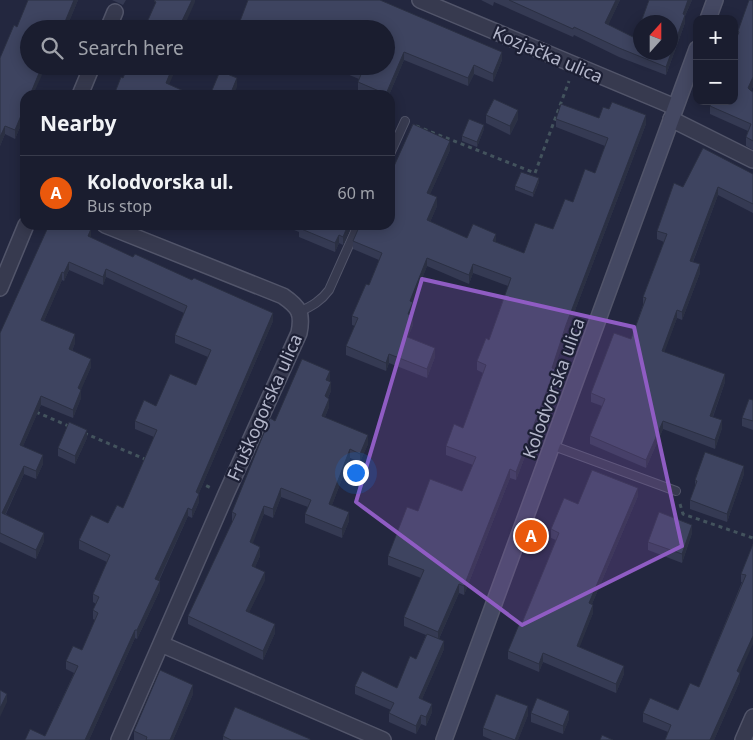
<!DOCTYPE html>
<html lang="en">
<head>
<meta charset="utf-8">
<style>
	body { margin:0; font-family:"Noto Sans",sans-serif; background:#272a3b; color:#f1f3f6 }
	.controls { position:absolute; right:15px; top:15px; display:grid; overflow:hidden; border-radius:10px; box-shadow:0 2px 12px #0003 }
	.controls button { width:45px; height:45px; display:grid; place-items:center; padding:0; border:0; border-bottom:1px solid #383b4b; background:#1a1d2f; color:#f1f3f6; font:25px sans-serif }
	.compass { position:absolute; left:633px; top:15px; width:45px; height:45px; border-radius:50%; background:#1a1d2f; box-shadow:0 2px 12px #0003; rotate:21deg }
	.you { position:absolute; left:355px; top:472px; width:18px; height:18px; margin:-12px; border:4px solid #fff; border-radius:50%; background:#1a73e8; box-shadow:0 0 0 8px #1a73e833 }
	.badge { display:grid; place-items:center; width:32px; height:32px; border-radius:50%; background:#ea580c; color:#fff; font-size:16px; font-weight:700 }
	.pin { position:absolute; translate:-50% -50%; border:2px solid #fff; box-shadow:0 1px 5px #0006 }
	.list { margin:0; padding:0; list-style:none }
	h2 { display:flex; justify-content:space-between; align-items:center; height:65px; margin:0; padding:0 20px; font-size:21px }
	h2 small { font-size:16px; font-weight:400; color:#9fa2aa }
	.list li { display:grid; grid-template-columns:32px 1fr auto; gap:15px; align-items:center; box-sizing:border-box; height:75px; padding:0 20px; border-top:1px solid #383b4b }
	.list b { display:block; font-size:19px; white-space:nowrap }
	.list p { margin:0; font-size:16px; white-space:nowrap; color:#9fa2aa }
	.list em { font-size:16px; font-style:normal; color:#9fa2aa }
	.icon { flex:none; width:28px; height:28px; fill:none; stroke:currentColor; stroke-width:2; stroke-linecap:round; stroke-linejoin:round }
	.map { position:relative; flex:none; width:753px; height:740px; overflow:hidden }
	.search { position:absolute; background:#1a1d2f; box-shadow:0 2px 12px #0003; left:20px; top:20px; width:375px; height:55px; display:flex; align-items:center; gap:12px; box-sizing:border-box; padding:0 18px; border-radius:28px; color:#9fa2aa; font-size:19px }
	.panel { position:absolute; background:#1a1d2f; box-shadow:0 2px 12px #0003; left:20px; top:90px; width:375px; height:140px; border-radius:15px }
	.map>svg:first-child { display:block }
</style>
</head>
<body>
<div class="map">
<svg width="753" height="740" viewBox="0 0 753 740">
	<rect width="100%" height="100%" fill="#23273f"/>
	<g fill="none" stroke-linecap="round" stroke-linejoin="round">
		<defs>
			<path id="lane" d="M 390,154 L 405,121
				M 299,312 C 312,306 321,301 329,290 L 358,225
				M 551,445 L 676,491"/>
			<path id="street" d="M 420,0 L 675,107
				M 108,29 L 115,12
				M 80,95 L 92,66
				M 671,119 L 753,160
				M 105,225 L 283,296 C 299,307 303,313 299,333 L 226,494 L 119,740
				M 0,288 L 26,225
				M 161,644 L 383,740
				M 743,740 L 753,717"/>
			<path id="secondary" d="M 708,19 L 715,0
				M 444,740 L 697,49"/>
		</defs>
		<!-- lane casing -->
		<use href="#lane" stroke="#52556a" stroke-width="10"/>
		<!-- street casing -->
		<use href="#street" stroke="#52556a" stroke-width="18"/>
		<!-- secondary casing -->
		<use href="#secondary" stroke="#52556a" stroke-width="18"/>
		<!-- path -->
		<path stroke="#43535d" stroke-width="3" stroke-dasharray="4 4" stroke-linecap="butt" d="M 416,126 L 535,173 L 569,81
			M 36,412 L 71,427
			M 84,433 L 147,460
			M 199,482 L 211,488
			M 680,504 L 683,514 L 753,538"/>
		<!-- lane -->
		<use href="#lane" stroke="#373a4f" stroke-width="8"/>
		<!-- street -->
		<use href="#street" stroke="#373a4f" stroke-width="15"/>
		<!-- secondary -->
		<use href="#secondary" stroke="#444862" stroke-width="15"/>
	</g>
	<!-- wall -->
	<path fill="#353a53" d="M 78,0 L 66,29 L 29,29 L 25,95 L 25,115 L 15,139 L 5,134 L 0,146 L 0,58 L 17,27 Z
		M 112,0 L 126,0 L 123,5 Z
		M 248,0 L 502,60 L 493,82 L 474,74 L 468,86 L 404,60 L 389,95 L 370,95 L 358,90 L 358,82 L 359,79 L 328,66 L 386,66 Z
		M 481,0 L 620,0 L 608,25 L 635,38 L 649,0 L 648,0 L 692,0 L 685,16 L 685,23 L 666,75 L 619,57 L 574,35 L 573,37 L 494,2 L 493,6 Z
		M 753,0 L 753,86 L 751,91 L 753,92 L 753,150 L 746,146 L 746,137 L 748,131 L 710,114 L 710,106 L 734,101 L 738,31 Z
		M 486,115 L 518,119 L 510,135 L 486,123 Z
		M 599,118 L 646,124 L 566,334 L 554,369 L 555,378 L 516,480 L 510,478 L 464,595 L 459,593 L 439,639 L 444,649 L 422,699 L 432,712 L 426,726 L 421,724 L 416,734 L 389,722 L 389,713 L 391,710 L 355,694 L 355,686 L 397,688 L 416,659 L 426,635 L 404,626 L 404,617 L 421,578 L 388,565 L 388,556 L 418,511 L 462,491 L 473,465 L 446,455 L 446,446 L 463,428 L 483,373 L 477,370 L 477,361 L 489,340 L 508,286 L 473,273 L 469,284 L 427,266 L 413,302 L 413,311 L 411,316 L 413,325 L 408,337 L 435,357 L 427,378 L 389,363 L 386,371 L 346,355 L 346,346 L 355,326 L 352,325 L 352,316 L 369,285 L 379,260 L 353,249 L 353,241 L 390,225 L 390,175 L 450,150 L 430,194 L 437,206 L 430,222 L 467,238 L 496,242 L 524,253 L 553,229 L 595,173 L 605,146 L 556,127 L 556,119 Z
		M 484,129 L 477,147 L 462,141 L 462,136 Z
		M 753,174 L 753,213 L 718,195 L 693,262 L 700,273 L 682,320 L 677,318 L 664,352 L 725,382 L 713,417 L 722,428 L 715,449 L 663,429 L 646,468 L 590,444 L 590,436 L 602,406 L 591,402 L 591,393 L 631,339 L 643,305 L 643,297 L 664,242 L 657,239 L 657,231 L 683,187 Z
		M 539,182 L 533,197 L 515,190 L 515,186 Z
		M 282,225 L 352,225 L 343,245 L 339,243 L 335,252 L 299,237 L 299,232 Z
		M 91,238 L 273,321 L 199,493 L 199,502 L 192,518 L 188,516 L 159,581 L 160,590 L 137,639 L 135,638 L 89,740 L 25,740 L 45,736 L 74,673 L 66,669 L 66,661 L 82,650 L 95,620 L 93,619 L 93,610 L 96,604 L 93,602 L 93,594 L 107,562 L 79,549 L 79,540 L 108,523 L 123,508 L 154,437 L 135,429 L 135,421 L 156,406 L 196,385 L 208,357 L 175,343 L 175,335 L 184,313 L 106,277 L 103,285 L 69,270 L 64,281 L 62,280 L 44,321 L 75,343 L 72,351 L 91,367 L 81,389 L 81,398 L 73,418 L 41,405 L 23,446 L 43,464 L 36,479 L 24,474 L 6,514 L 44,541 L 36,559 L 0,542 L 0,333 Z
		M 330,380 L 329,381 L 331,391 L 328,398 L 329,407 L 325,417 L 368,444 L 360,462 L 350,458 L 332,505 L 349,521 L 342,538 L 305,523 L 305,514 L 308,507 L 281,497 L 273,518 L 264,514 L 252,543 L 260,556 L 255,567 L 265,580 L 249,612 L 275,633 L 263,660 L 188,624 L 188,616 L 233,521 L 232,521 L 232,512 L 275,421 Z
		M 753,400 L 753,430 L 742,426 L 742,418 Z
		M 87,438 L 75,464 L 58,456 L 58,448 Z
		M 744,474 L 727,522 L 690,509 L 690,500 L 695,487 L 695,480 Z
		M 638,496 L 592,604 L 593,613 L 579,647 L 624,674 L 616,693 L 543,662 L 539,672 L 508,659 L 508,651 L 522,623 L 556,540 L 551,538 L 551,529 L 578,504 Z
		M 692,533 L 682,563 L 648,550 L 648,542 Z
		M 753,544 L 740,673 L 740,681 L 714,740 L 665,740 L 668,732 L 643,722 L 643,713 L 678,710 L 699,687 L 742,582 L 741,582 L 741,574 Z
		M 193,694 L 173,740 L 134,740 L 134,731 Z
		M 531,713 L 569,719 L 563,734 L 531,722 Z
		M 528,715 L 518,740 L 492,740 L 483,736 L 483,728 Z
		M 223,736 L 310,740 L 223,740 Z"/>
	<!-- shaded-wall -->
	<path fill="#2b3043" d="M 74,0 L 78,0 L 66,29 L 62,29 Z
		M 192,0 L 195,0 L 195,2 L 183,29 L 181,23 Z
		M 616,0 L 620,0 L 605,32 L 605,23 Z
		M 688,0 L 692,0 L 685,16 L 685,23 L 666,75 L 666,67 L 683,14 Z
		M 404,52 L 404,60 L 389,95 L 386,95 Z
		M 502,52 L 502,60 L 493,82 L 493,74 Z
		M 474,65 L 474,74 L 468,86 L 468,78 Z
		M 42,66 L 46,66 L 33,95 L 30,95 Z
		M 173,66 L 177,66 L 166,92 L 166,83 Z
		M 753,77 L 753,86 L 748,97 L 748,88 Z
		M 237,78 L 237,87 L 234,95 L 230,95 Z
		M 25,106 L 25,115 L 15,139 L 15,130 Z
		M 518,110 L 518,119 L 510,135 L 510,126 Z
		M 646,115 L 646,124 L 566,334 L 552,377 L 552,368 L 566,325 Z
		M 484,125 L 484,129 L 477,147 L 477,142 Z
		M 5,126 L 5,134 L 0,146 L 0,137 Z
		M 450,141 L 450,150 L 427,201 L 427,193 Z
		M 539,178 L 539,182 L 533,197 L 533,193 Z
		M 718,187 L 718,195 L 690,269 L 690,261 Z
		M 437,197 L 437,206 L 427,229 L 427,220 Z
		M 348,225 L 352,225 L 343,245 L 343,237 Z
		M 91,229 L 91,238 L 88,236 Z
		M 496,234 L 496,242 L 493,241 Z
		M 339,235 L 339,243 L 335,252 L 335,243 Z
		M 427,258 L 427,266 L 410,309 L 410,301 Z
		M 69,262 L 69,270 L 64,281 L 64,273 Z
		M 473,264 L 473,273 L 469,284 L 469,275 Z
		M 700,264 L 700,273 L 682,320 L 682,312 Z
		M 106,269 L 106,277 L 103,285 L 103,277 Z
		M 62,272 L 62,280 L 41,328 L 41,320 Z
		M 413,302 L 413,311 L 408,323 L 408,314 Z
		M 677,310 L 677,318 L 662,359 L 662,351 Z
		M 273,313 L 273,321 L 196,500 L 196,492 Z
		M 413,316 L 413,325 L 405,345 L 405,336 Z
		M 75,334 L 75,343 L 69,358 L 69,349 Z
		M 435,348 L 435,357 L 427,378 L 427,369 Z
		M 389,354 L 389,363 L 386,371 L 386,363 Z
		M 91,359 L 91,367 L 78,397 L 78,388 Z
		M 555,369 L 555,378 L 516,480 L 516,472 Z
		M 330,371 L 330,380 L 326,388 L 326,380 Z
		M 725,374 L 725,382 L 710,424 L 710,416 Z
		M 331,382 L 331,391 L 325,404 L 325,396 Z
		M 81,390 L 81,398 L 73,418 L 73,410 Z
		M 41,396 L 41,405 L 20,453 L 20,445 Z
		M 329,399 L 329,407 L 322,424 L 322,416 Z
		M 722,420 L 722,428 L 715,449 L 715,440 Z
		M 663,421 L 663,429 L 646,468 L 646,460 Z
		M 87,430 L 87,438 L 75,464 L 75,456 Z
		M 368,435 L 368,444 L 360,462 L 360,454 Z
		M 350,449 L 350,458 L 329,513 L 329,504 Z
		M 43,455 L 43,464 L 36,479 L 36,471 Z
		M 24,466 L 24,474 L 2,521 L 2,513 Z
		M 744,466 L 744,474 L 727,522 L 727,514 Z
		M 510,469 L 510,478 L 464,595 L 464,586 Z
		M 281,488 L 281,497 L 273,518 L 273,509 Z
		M 638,488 L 638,496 L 589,611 L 589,603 Z
		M 199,494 L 199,502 L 192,518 L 192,510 Z
		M 264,506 L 264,514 L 250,551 L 250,542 Z
		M 188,508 L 188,516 L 155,588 L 155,579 Z
		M 349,512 L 349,521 L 342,538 L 342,529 Z
		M 692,525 L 692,533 L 682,563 L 682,554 Z
		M 44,533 L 44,541 L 36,559 L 36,550 Z
		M 260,547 L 260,556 L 252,574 L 252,566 Z
		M 265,572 L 265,580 L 246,619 L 246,611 Z
		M 160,581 L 160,590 L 137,639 L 137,630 Z
		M 459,584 L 459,593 L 438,641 L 438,632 Z
		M 593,605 L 593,613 L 577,654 L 577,646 Z
		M 275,624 L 275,633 L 263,660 L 263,651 Z
		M 135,630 L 135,638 L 89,740 L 85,740 Z
		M 753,636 L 753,644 L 737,680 L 737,671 Z
		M 444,641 L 444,649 L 419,706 L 419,698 Z
		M 543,653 L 543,662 L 539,672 L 539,664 Z
		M 624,666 L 624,674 L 616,693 L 616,684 Z
		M 740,673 L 740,681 L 714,740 L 710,740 Z
		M 193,685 L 193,694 L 173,740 L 170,740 Z
		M 7,694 L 7,702 L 0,717 L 0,708 Z
		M 432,704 L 432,712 L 426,726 L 426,717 Z
		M 528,706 L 528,715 L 518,740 L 515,740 Z
		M 569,711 L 569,719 L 563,734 L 563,726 Z
		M 421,715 L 421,724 L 416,734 L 416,726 Z"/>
	<!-- building -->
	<path fill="#3e4460" stroke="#2b3043" d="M 28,0 L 74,0 L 62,29 L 29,29 L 29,66 L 42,66 L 30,95 L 25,95 L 25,106 L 15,130 L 5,126 L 0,137 L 0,58 L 14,25 L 17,27 Z
		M 155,0 L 192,0 L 181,23 L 190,27 L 189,29 L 144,29 L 156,2 L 154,1 Z
		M 248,0 L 380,0 L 502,52 L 493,74 L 474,65 L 468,78 L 404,52 L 386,94 L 358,82 L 362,72 L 348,66 L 386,66 L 386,29 L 237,29 Z
		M 509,0 L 616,0 L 605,23 L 635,38 L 640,23 L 640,52 L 670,52 L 670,22 L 641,22 L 649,0 L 688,0 L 683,14 L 685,15 L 666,67 L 619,48 L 574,27 L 573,29 Z
		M 749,0 L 753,0 L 753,77 L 748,88 L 750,90 L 753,92 L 753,141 L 746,137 L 751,124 L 710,106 L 712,101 L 734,101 L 734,44 L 739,32 L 738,31 Z
		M 128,66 L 173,66 L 166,83 L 188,93 L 188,95 L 114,95 L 121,77 L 123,78 Z
		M 220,71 L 237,78 L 230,95 L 210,95 Z
		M 494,99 L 518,110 L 510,126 L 486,115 Z
		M 612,102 L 646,115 L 566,325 L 552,368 L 555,369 L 516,472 L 510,469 L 464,586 L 459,584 L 438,632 L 404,617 L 424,570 L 388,556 L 407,507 L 418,511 L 430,479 L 462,491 L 476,457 L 446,446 L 454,424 L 463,428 L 486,365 L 477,361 L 486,338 L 489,340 L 511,278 L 473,264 L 469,275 L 427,258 L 410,301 L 413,302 L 408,314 L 413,316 L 405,336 L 435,348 L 427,369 L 389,354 L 386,363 L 346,346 L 358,318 L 352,316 L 366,284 L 369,285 L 382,253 L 353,241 L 360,225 L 390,225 L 390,186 L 393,179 L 390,177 L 390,175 L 413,124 L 450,141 L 427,193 L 437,197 L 427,220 L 467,238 L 473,224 L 496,234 L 493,241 L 524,253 L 535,223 L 553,229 L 565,199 L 573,202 L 585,169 L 595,173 L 608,138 L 556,119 L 561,104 L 599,118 L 603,107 L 609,109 Z
		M 469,119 L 484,125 L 477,142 L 462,136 Z
		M 703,148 L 753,174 L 753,204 L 718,187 L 690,261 L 700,264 L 682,312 L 677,310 L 662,351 L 725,374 L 710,416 L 722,420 L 715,440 L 663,421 L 646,460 L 590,436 L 605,399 L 591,393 L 614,333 L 631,339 L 646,298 L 643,297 L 667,234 L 657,231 L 674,183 L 683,187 Z
		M 521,172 L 539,178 L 533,193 L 515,186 Z
		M 49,225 L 81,225 L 91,229 L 88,236 L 133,257 L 135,254 L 192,280 L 194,278 L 273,313 L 196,492 L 199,494 L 192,510 L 188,508 L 155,579 L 160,581 L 137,630 L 135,630 L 85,740 L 25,740 L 30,729 L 45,736 L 78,666 L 66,661 L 73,646 L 82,650 L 98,613 L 93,610 L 99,597 L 93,594 L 110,555 L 79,540 L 91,515 L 108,523 L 117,505 L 123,508 L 157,430 L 135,421 L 144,400 L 156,406 L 170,374 L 196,385 L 211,350 L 175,335 L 187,306 L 106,269 L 103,277 L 69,262 L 64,273 L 62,272 L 41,320 L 75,334 L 69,349 L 91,359 L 78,388 L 81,390 L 73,410 L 41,396 L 20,445 L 43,455 L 36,471 L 24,466 L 2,513 L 44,533 L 36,550 L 0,533 L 0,333 Z
		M 300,225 L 348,225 L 343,237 L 339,235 L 335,243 L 299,228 Z
		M 302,359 L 330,371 L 326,380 L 331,382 L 325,396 L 329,399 L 322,416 L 368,435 L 360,454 L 350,449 L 329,504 L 349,512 L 342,529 L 305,514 L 311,500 L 281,488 L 273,509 L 264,506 L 250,542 L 260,547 L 252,566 L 265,572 L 246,611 L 275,624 L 263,651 L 188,616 L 236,514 L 232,512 L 270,418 L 275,421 Z
		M 749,399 L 753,400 L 753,421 L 742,418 Z
		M 69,422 L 87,430 L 75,456 L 58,448 Z
		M 705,452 L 744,466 L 727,514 L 690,500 L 697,481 L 695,480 Z
		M 592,470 L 638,488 L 589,603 L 593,605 L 577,646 L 624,666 L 616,684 L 543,653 L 539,664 L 508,651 L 520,622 L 522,623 L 559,533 L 551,529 L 564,498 L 578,504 Z
		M 659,512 L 692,525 L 682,554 L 648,542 Z
		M 753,544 L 753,636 L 737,671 L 740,673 L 710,740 L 665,740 L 671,725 L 643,713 L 650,698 L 678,710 L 690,683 L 699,687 L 746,575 L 741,574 Z
		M 427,634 L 444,641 L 419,698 L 432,704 L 426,717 L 421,715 L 416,726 L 389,713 L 394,703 L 355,686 L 362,671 L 397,688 L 410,656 L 416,659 Z
		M 160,670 L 193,685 L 170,740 L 146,740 L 147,737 L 134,731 Z
		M 0,690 L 7,694 L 0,708 Z
		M 496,694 L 528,706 L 515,740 L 483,728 Z
		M 537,698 L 569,711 L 563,726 L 531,713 Z
		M 235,707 L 310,739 L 310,740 L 231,740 L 223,736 Z
		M 602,735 L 613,740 L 600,740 Z"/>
	<!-- marked area -->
	<path fill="#8f5cc3" fill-opacity="0.2" stroke="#8f5cc3" stroke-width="4" stroke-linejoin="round" d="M 422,279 L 634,327 L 682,546 L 522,625 L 356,502 Z"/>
	<g text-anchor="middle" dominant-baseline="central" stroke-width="4.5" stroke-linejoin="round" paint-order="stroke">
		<!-- street labels -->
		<g font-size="18" fill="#b3b6ca" stroke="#1c1f34">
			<text transform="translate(548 54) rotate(23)">Kozjačka ulica</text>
			<text transform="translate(553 388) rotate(-70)">Kolodvorska ulica</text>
			<text transform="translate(264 407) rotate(-66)">Fruškogorska ulica</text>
		</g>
	</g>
</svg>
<div class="controls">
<button>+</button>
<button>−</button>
</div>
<svg class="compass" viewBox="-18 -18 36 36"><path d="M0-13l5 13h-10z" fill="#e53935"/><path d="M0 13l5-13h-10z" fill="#9fa2aa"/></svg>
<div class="you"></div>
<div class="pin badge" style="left:531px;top:536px">A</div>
<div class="search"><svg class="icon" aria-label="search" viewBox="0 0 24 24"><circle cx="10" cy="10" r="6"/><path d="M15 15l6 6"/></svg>Search here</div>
<section class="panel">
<h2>Nearby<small></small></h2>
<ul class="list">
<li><span class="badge">A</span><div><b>Kolodvorska ul.</b><p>Bus stop</p></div><em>60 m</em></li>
</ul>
</section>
</div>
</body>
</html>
